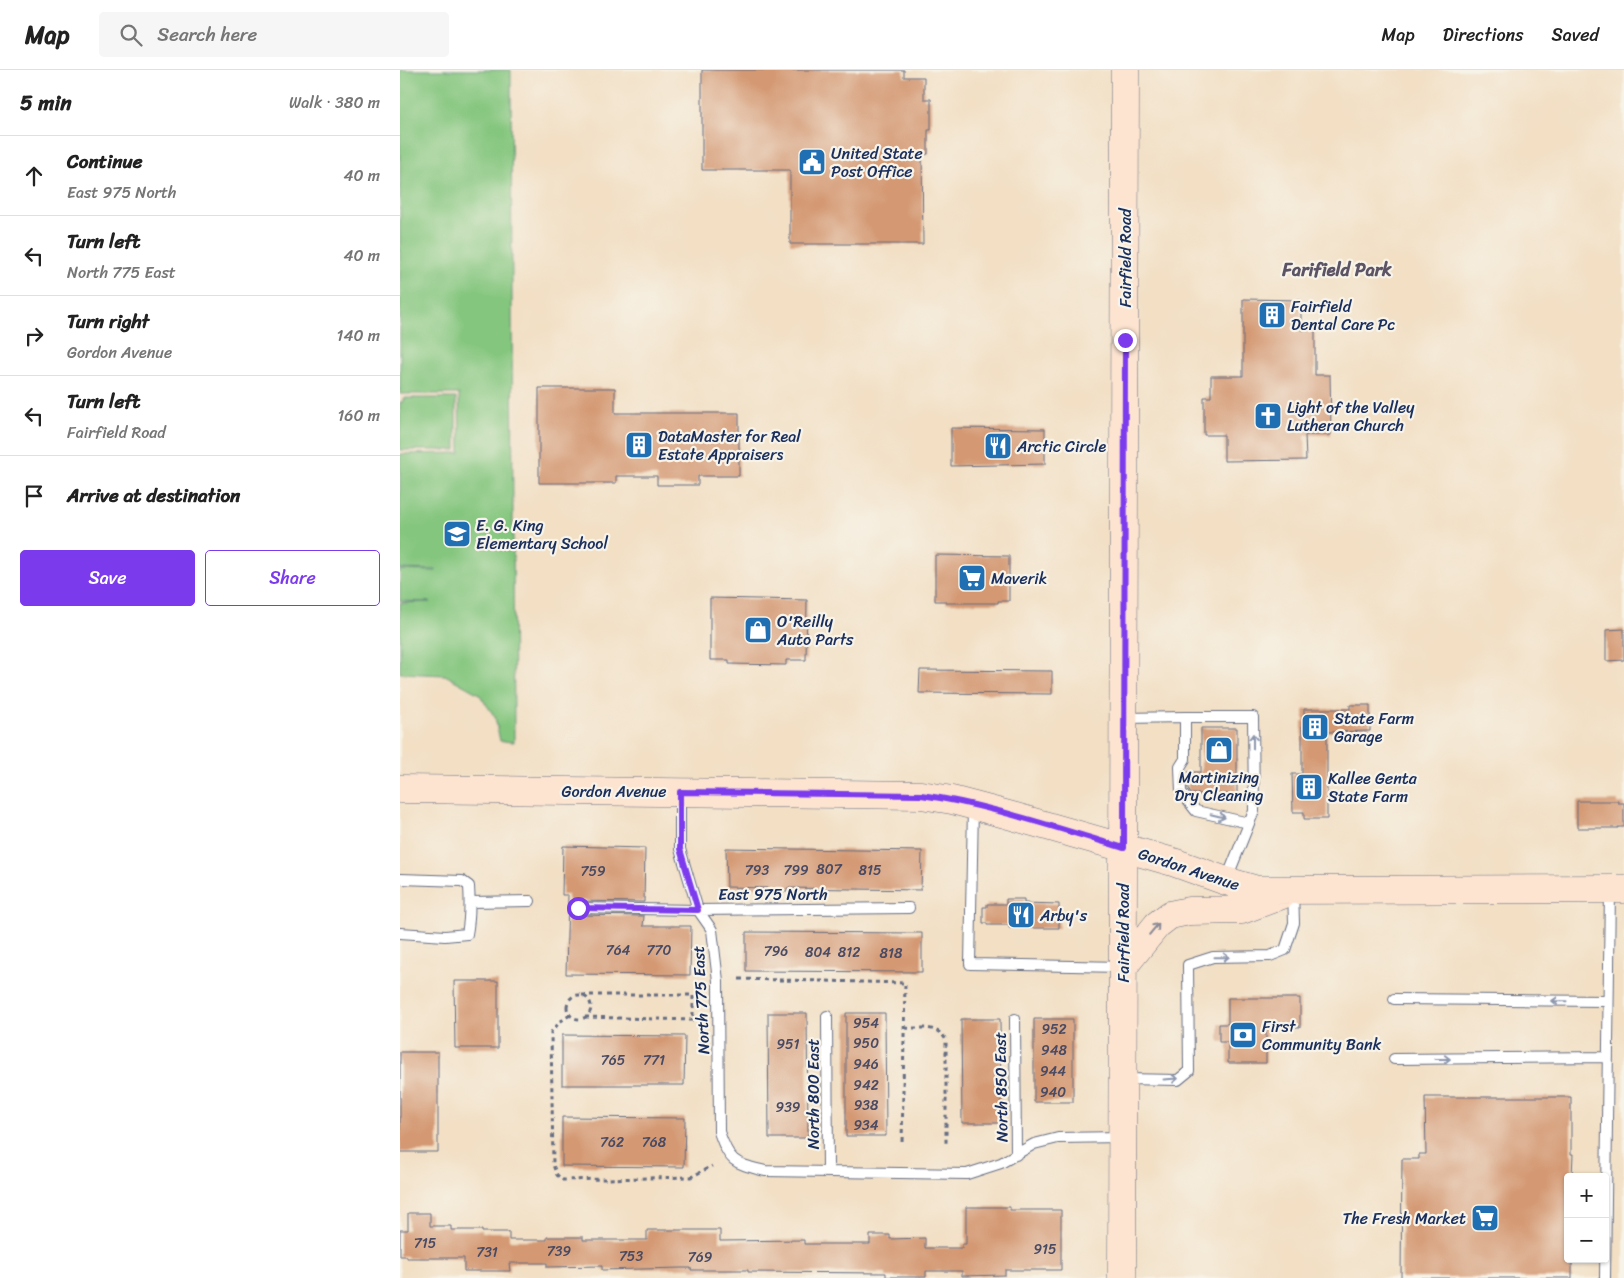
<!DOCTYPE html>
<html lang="en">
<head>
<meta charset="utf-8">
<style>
	body { margin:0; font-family:Sriracha,sans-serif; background:#f6f6f6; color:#222 }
	.controls { position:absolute; right:15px; bottom:15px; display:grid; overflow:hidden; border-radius:5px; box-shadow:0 1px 4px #0004 }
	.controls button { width:45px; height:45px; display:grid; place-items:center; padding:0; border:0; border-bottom:1px solid #e0e0e0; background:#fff; color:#222; font:25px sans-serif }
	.stop { position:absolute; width:15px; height:15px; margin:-11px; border:4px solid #7c3aed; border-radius:50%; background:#fff }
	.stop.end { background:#7c3aed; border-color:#fff; box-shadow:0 1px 5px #0008 }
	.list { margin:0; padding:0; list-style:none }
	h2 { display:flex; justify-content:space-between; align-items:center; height:65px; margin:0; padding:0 20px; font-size:21px }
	h2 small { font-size:16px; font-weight:400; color:#767676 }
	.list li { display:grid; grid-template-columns:32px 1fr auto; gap:15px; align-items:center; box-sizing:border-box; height:80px; padding:0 20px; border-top:1px solid #e0e0e0 }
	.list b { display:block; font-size:19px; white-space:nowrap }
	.list p { margin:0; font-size:16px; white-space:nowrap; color:#767676 }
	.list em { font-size:16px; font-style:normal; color:#767676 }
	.actions { display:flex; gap:10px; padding:15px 20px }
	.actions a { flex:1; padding:11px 0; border:1px solid #7c3aed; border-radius:5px; text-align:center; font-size:18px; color:#7c3aed }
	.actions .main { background:#7c3aed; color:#fff }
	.icon { flex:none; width:28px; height:28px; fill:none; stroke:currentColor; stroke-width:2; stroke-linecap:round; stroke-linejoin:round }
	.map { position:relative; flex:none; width:1224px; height:1208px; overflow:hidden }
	header { display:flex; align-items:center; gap:30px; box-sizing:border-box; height:70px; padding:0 25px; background:#fff; border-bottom:1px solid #e0e0e0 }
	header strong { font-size:24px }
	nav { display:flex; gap:28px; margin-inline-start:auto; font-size:18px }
	.search { width:350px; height:45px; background:#f6f6f6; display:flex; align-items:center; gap:12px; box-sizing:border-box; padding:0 18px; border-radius:5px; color:#767676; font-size:19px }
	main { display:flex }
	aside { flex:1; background:#fff }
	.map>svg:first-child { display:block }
</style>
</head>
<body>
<header>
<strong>Map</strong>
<div class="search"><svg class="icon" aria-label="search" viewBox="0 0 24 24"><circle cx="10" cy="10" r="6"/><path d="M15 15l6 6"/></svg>Search here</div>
<nav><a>Map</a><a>Directions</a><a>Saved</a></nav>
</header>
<main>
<aside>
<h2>5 min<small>Walk · 380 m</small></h2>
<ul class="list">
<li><svg class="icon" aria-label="ahead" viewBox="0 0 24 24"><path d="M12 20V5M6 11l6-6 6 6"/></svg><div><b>Continue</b><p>East 975 North</p></div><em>40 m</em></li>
<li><svg class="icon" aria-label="left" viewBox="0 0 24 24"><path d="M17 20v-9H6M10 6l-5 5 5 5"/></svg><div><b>Turn left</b><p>North 775 East</p></div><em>40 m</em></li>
<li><svg class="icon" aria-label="right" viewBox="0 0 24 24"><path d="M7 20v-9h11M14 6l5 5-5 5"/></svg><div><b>Turn right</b><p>Gordon Avenue</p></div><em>140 m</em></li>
<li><svg class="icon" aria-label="left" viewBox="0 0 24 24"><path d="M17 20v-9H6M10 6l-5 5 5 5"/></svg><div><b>Turn left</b><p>Fairfield Road</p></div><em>160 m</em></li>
<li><svg class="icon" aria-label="arrive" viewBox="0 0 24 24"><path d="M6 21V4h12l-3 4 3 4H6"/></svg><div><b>Arrive at destination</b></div></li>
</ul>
<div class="actions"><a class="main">Save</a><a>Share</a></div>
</aside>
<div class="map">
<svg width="1224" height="1208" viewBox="0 0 1224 1208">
	<rect width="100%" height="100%" fill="#f7f3e8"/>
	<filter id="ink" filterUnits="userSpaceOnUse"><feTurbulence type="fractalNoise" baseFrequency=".02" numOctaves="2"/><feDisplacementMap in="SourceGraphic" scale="10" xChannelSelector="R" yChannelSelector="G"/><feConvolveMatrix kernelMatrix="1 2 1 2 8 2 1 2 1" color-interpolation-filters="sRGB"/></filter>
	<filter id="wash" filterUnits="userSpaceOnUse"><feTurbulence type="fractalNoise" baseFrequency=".0096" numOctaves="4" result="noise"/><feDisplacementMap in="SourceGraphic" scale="20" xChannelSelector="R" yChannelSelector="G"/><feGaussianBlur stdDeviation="1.12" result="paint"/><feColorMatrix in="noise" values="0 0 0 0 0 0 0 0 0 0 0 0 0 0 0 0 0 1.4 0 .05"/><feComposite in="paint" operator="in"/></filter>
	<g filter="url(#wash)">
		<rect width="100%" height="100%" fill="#f2dfc4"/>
		<!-- green -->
		<path fill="#84c67e" stroke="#507a6e" d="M 0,0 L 111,0 L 114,672 L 100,671 L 95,647 L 79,624 L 45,605 L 0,603 L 0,533 L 30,532 L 0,531 L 0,500 L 36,501 L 36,500 L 0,499 L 0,384 L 60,383 L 59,324 L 0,324 Z
			M 3,328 L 56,328 L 56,380 L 0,380 L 0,332 L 3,332 Z"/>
		<g id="blocks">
			<!-- building -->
			<path fill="#d49973" d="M 302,0 L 504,0 L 504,7 L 524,7 L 524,29 L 531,29 L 531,60 L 528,60 L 528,84 L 522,84 L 523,174 L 390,174 L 390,100 L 302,100 Z
				M 843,229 L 901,230 L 901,260 L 915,260 L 915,305 L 930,305 L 931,365 L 905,365 L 906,390 L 824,391 L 824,365 L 804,365 L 804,327 L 811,327 L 811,306 L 843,306 Z
				M 139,318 L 215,318 L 215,343 L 339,343 L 339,406 L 298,406 L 298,415 L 257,415 L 257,406 L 216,406 L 216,413 L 139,413 Z
				M 551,358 L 645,359 L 645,394 L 551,396 Z
				M 535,485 L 609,486 L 609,531 L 598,531 L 598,533 L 546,533 L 546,531 L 535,531 Z
				M 310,528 L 407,530 L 406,590 L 386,590 L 386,595 L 329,594 L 329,590 L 310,590 Z
				M 1224,559 L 1224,590 L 1206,591 L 1206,560 Z
				M 520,600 L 652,601 L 652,624 L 519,623 Z
				M 950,635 L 970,635 L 970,661 L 927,662 L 927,749 L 904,749 L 904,742 L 893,742 L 892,704 L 902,704 L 902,652 L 904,652 L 904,639 L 950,639 Z
				M 801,658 L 837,658 L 837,724 L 791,724 L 788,719 L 788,702 L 801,702 Z
				M 1177,731 L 1218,731 L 1218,733 L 1224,733 L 1224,757 L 1218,757 L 1218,758 L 1177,758 Z
				M 163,776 L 245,778 L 244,832 L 178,831 L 172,834 L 172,841 L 178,845 L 244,846 L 243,856 L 291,856 L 290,905 L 166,904 L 168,825 L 162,825 Z
				M 326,778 L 522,781 L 521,820 L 387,818 L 387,822 L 367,821 L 367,818 L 327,817 Z
				M 606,829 L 624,829 L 624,833 L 659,834 L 659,858 L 609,858 L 609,855 L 587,855 L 587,853 L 583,853 L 583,837 L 587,837 L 587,834 L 606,834 Z
				M 346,862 L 522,863 L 522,902 L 346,901 Z
				M 54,911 L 98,911 L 98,978 L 55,978 Z
				M 828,928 L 900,928 L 900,957 L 866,957 L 866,993 L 828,993 L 828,972 L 819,972 L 819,954 L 828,954 Z
				M 368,943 L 407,943 L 408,1068 L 369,1068 Z
				M 446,943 L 485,943 L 486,1066 L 446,1066 Z
				M 561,949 L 600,949 L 601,1053 L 562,1053 Z
				M 634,949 L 673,949 L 673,1032 L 634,1032 Z
				M 162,965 L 285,966 L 284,1015 L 162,1015 Z
				M 0,982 L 38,982 L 38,1082 L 0,1082 Z
				M 1025,1027 L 1171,1027 L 1171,1084 L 1173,1084 L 1172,1107 L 1168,1107 L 1168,1189 L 1172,1189 L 1172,1208 L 1001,1208 L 1002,1089 L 1019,1089 L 1019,1084 L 1026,1084 Z
				M 162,1047 L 285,1048 L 284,1097 L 162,1096 Z
				M 566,1137 L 610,1137 L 610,1140 L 661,1140 L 661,1200 L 605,1200 L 605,1205 L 562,1206 L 562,1201 L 526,1201 L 526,1207 L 486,1207 L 486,1203 L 348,1202 L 348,1200 L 291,1200 L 291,1198 L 281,1198 L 202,1200 L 202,1196 L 147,1197 L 147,1193 L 109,1193 L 110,1201 L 64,1201 L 64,1188 L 7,1188 L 7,1186 L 0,1186 L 0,1160 L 8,1160 L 8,1143 L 30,1143 L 30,1156 L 51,1156 L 51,1160 L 82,1160 L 82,1162 L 109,1162 L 109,1170 L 147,1170 L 147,1167 L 183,1167 L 183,1170 L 247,1170 L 247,1160 L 320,1160 L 320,1171 L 404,1170 L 404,1174 L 470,1174 L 470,1165 L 490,1165 L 490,1169 L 525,1168 L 525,1178 L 562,1178 L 562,1174 L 566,1174 Z"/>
		</g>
	</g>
	<g filter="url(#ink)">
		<use href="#blocks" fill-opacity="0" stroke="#666d82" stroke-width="1"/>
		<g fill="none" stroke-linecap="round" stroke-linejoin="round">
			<defs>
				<path id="service" d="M 724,648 L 785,647
					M 280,724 L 280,779 L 298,840 L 312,860 L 318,911 L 319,1062 C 330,1093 334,1093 365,1101 L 567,1104 L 601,1093 L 634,1074 L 658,1068 L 722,1067
					M 573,737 L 570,894 L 721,897
					M 0,809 L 62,811 L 69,816 C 70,832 70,848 67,864 L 45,866 L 0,863
					M 826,811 L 854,741 L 853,647 L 785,647 L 785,689 L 780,697 L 781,722 L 796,741 L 849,753
					M 70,832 L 130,831
					M 178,838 L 298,840 L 509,838
					M 994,929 L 1208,931
					M 427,946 L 428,1102
					M 615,949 L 616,1085
					M 994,989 L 1208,987
					M 724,1009 L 778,1010 L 789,1001 L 788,895 L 813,887 L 870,886 L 885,880 L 894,853 L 893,820
					M 1205,1208 L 1210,819"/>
				<path id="secondary" d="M 0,719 L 521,725 L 552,730 L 605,744 L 773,792 L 826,811 L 857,820 L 1224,819
					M 723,897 L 757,855 L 770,845 L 789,841 L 842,840 L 882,825
					M 722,1208 L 725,0"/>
			</defs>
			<!-- service casing -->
			<use href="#service" stroke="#666d82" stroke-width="12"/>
			<!-- secondary casing -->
			<use href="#secondary" stroke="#666d82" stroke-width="29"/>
			<!-- path -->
			<path stroke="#666d82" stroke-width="3" stroke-dasharray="4 4" stroke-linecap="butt" d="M 339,909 L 505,913 L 502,1074
				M167 937a12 12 0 1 1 24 0a12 12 0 1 1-24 0Z
				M 182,925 L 293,925 L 293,950 L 185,947
				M 170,945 L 161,951 L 151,962 L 153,1095 L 157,1105 L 163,1110 L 291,1107 L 312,1096
				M 505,958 C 521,959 537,954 546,970 L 546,1074"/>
			<!-- service -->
			<use href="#service" stroke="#fff" stroke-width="10"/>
			<!-- secondary -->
			<use href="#secondary" stroke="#fde4d0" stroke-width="28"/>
		</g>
		<!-- one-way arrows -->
		<defs><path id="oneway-shaft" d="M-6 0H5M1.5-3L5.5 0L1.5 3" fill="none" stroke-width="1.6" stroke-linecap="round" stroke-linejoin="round" transform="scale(1.25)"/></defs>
		<g stroke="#8d97ae">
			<use href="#oneway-shaft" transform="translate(853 671) rotate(-90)"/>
			<use href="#oneway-shaft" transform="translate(818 746) rotate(13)"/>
			<use href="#oneway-shaft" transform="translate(822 887) rotate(-1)"/>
			<use href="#oneway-shaft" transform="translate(1159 931) rotate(-179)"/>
			<use href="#oneway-shaft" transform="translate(1043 989)"/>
			<use href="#oneway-shaft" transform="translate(771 1009) rotate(-4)"/>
		</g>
		<use stroke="#8c8a97" href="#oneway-shaft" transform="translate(754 859) rotate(-50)"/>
	</g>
	<g fill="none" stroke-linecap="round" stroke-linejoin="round" filter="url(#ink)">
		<!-- route -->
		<path stroke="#7c3aed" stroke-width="6" d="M 178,838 L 298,840 L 280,779 L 280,722 L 521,725 C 587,734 659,759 724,778 L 725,270"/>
	</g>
	<!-- icons -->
	<defs>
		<symbol id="civic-square" viewBox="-11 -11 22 22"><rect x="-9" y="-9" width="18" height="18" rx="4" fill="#1f6fb2" stroke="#f7f3e8"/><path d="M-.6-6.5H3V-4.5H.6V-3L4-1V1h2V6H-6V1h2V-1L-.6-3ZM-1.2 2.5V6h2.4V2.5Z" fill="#fff"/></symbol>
		<symbol id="building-square" viewBox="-11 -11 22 22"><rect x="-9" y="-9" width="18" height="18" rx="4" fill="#1f6fb2" stroke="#f7f3e8"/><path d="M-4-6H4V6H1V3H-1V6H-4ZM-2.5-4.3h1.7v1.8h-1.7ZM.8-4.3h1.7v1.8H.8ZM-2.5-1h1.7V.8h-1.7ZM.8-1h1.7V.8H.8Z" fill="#fff"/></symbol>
		<symbol id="church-square" viewBox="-11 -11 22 22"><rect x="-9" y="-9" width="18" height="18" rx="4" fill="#1f6fb2" stroke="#f7f3e8"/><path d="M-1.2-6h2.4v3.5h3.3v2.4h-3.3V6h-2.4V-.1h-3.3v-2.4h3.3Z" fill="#fff"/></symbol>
		<symbol id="restaurant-square" viewBox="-11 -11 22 22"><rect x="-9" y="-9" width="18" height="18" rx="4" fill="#1f6fb2" stroke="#f7f3e8"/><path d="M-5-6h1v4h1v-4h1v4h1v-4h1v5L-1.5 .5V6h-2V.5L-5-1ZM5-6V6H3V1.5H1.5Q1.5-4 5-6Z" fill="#fff"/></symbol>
		<symbol id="school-square" viewBox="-11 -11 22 22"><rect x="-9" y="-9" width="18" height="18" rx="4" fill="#1f6fb2" stroke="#f7f3e8"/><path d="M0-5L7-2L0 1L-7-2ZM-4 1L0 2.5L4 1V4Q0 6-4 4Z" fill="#fff"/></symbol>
		<symbol id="supermarket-square" viewBox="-11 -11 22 22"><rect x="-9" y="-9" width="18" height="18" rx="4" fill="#1f6fb2" stroke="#f7f3e8"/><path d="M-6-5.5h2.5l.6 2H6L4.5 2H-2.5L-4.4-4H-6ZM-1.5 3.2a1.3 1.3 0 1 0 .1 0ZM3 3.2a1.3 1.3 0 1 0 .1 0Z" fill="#fff"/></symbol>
		<symbol id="shop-square" viewBox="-11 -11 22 22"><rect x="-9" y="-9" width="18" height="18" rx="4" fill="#1f6fb2" stroke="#f7f3e8"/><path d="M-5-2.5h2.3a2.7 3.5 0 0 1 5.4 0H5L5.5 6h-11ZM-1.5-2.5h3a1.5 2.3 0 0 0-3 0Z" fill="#fff"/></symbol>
		<symbol id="bank-square" viewBox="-11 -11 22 22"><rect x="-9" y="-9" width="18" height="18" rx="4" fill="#1f6fb2" stroke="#f7f3e8"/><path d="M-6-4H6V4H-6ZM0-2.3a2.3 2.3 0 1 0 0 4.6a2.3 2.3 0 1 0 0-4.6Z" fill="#fff"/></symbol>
	</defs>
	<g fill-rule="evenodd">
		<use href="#civic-square" x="396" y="76" width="32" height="32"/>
		<use href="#building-square" x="856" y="229" width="32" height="32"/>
		<use href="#church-square" x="852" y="330" width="32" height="32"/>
		<use href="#building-square" x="223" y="359" width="32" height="32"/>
		<use href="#restaurant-square" x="582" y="360" width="32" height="32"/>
		<use href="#school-square" x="41" y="448" width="32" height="32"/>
		<use href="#supermarket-square" x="556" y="492" width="32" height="32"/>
		<use href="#shop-square" x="342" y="544" width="32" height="32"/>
		<use href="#building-square" x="899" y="641" width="32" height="32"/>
		<use href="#shop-square" x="803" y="664" width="32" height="32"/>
		<use href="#building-square" x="893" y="701" width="32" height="32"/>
		<use href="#restaurant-square" x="605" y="829" width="32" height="32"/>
		<use href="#bank-square" x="827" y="949" width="32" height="32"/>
		<use href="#supermarket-square" x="1069" y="1132" width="32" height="32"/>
	</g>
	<g text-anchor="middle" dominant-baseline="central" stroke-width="4.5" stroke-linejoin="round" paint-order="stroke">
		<!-- number labels -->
		<g font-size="14" fill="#494a63">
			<text x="429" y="799">807</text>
			<text x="357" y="800">793</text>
			<text x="396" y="800">799</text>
			<text x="470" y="800">815</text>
			<text x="193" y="801">759</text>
			<text x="218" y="880">764</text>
			<text x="259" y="880">770</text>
			<text x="376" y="881">796</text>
			<text x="418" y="882">804</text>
			<text x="449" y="882">812</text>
			<text x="491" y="883">818</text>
			<text x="466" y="953">954</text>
			<text x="654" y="959">952</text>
			<text x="466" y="973">950</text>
			<text x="388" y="974">951</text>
			<text x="654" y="980">948</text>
			<text x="213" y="990">765</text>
			<text x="254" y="990">771</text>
			<text x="466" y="994">946</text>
			<text x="653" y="1001">944</text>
			<text x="466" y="1015">942</text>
			<text x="653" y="1022">940</text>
			<text x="466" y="1035">938</text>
			<text x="388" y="1037">939</text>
			<text x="466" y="1055">934</text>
			<text x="212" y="1072">762</text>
			<text x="254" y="1072">768</text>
			<text x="25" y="1173">715</text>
			<text x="645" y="1179">915</text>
			<text x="159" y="1181">739</text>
			<text x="87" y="1182">731</text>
			<text x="231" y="1186">753</text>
			<text x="300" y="1187">769</text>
		</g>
		<!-- poi labels -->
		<g font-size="16" fill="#1b2f5e" stroke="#f7f3e8" text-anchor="start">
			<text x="431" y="83">United State<tspan x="431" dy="18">Post Office</tspan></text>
			<text x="891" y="236">Fairfield<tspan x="891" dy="18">Dental Care Pc</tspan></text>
			<text x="887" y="337">Light of the Valley<tspan x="887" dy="18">Lutheran Church</tspan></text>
			<text x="258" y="366">DataMaster for Real<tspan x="258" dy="18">Estate Appraisers</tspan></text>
			<text x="617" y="376">Arctic Circle</text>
			<text x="76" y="455">E. G. King<tspan x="76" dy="18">Elementary School</tspan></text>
			<text x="591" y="508">Maverik</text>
			<text x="377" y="551">O'Reilly<tspan x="377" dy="18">Auto Parts</tspan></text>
			<text x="934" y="648">State Farm<tspan x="934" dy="18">Garage</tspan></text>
			<text x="819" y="707" text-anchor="middle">Martinizing<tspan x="819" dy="18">Dry Cleaning</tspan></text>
			<text x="928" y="708">Kallee Genta<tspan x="928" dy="18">State Farm</tspan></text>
			<text x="640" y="845">Arby's</text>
			<text x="862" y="956">First<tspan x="862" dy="18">Community Bank</tspan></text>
			<text x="1066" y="1148" text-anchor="end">The Fresh Market</text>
		</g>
		<!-- street labels -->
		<g font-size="16" fill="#1b2f5e" stroke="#f7f3e8">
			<text transform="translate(725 188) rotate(-90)">Fairfield Road</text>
			<text x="214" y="721">Gordon Avenue</text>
			<text transform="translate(789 799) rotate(18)">Gordon Avenue</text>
			<text x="373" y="824">East 975 North</text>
			<text transform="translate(723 863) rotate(-90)">Fairfield Road</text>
			<text transform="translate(301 930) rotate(-93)">North 775 East</text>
			<text transform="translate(601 1017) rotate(-91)">North 850 East</text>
			<text transform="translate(413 1024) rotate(-90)">North 800 East</text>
		</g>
		<!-- neighbourhood labels -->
		<g font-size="18" font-weight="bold" fill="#5c5465" stroke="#f7f3e8">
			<text x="937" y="200">Farifield Park</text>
		</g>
	</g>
</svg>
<div class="controls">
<button>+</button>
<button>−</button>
</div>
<div class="stop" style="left:178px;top:838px"></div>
<div class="stop end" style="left:725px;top:270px"></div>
</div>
</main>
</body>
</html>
